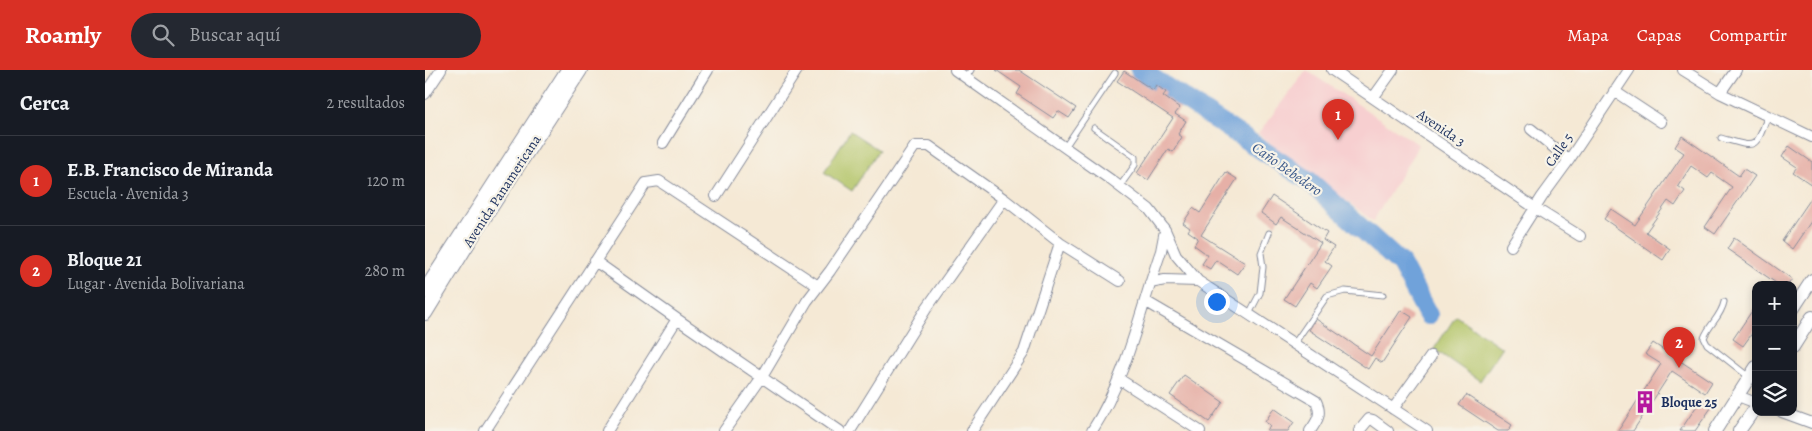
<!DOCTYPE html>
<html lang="es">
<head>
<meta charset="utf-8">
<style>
	body { margin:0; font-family:Alegreya,serif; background:#242831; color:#f1f3f6 }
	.controls { position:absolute; right:15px; bottom:15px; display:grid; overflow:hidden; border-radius:10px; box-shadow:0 2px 8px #0003 }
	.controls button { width:45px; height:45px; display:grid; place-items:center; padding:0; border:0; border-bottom:1px solid #363941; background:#171b24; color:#f1f3f6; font:25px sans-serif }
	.you { position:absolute; left:791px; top:231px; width:18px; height:18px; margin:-12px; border:4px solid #fff; border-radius:50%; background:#1a73e8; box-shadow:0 0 0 8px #1a73e833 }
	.badge { display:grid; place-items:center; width:32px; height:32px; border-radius:50%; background:#d93025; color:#fff; font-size:16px; font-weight:700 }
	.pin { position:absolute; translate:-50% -41px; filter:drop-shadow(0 1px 2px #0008) }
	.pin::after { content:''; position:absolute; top:26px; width:18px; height:15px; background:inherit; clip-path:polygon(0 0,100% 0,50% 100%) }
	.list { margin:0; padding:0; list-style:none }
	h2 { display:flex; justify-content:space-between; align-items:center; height:65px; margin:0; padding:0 20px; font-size:21px }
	h2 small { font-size:16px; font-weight:400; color:#9ea1a6 }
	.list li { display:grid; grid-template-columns:32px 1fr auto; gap:15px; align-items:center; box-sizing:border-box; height:90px; padding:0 20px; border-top:1px solid #363941 }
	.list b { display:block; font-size:19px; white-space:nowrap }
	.list p { margin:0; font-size:16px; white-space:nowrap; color:#9ea1a6 }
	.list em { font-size:16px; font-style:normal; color:#9ea1a6 }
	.icon { flex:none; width:28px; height:28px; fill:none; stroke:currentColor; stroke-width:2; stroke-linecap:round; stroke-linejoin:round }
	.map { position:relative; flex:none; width:1387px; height:361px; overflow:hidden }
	header { display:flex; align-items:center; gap:30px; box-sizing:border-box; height:70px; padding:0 25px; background:#d93025; color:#fff }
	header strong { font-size:24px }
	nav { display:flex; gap:28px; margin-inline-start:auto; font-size:18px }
	.search { width:350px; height:45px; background:#242831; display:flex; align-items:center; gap:12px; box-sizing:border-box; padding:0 18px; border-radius:28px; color:#9ea1a6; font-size:19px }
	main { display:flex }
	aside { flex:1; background:#171b24 }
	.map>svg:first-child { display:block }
</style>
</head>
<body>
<header>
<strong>Roamly</strong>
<div class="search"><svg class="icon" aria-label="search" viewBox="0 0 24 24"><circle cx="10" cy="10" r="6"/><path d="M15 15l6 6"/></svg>Buscar aquí</div>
<nav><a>Mapa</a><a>Capas</a><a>Compartir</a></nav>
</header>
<main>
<aside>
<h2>Cerca<small>2 resultados</small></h2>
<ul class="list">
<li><span class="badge">1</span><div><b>E.B. Francisco de Miranda</b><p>Escuela · Avenida 3</p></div><em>120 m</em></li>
<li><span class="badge">2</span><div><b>Bloque 21</b><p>Lugar · Avenida Bolivariana</p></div><em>280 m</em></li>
</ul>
</aside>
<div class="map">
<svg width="1387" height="361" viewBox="0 0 1387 361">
	<rect width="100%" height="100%" fill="#f7f3e8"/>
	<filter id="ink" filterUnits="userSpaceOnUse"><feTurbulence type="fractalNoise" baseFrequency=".02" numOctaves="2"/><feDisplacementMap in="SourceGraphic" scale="10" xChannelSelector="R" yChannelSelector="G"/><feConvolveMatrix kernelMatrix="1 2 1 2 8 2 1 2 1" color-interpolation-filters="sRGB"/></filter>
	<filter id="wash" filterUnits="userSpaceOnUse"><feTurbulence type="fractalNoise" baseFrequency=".0096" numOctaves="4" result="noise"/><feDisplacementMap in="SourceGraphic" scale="20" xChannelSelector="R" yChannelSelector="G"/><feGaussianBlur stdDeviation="1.12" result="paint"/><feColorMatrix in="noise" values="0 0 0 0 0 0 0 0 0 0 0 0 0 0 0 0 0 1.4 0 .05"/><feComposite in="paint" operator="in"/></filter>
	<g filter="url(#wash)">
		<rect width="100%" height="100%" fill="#f5e9d5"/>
		<!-- built -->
		<path fill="#f7cfd0" d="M 881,0 L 994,75 L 948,151 L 833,64 Z"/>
		<!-- green -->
		<path fill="#b2c468" stroke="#667a63" d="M 425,61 L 454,80 L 427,121 L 399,102 Z
			M 1031,246 L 1077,278 L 1055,311 L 1009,279 Z"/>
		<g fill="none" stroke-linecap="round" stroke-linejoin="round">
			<!-- river -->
			<path stroke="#6fa2da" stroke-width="20" d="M 715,0 L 884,111 L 976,194 L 1003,245"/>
		</g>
		<g id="blocks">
			<!-- building -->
			<path fill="#e6b0a7" d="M 571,0 L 594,0 L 651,38 L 644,48 L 633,41 L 628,48 L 592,24 L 596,17 Z
				M 699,1 L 728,20 L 731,15 L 741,22 L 738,26 L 755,38 L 750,44 L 761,51 L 753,64 L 757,67 L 748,82 L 743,79 L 723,110 L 712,103 L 748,48 L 692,11 Z
				M 1257,66 L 1314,106 L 1319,99 L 1330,106 L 1290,164 L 1280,157 L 1307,117 L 1287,103 L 1283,108 L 1266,96 L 1253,116 L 1260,121 L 1250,136 L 1243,131 L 1221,162 L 1245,179 L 1238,190 L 1179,149 L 1186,139 L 1210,155 L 1259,83 L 1250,77 Z
				M 1364,76 L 1387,92 L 1387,115 L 1368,102 L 1372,97 L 1357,87 Z
				M 801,102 L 812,109 L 776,165 L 820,193 L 812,204 L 791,190 L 785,199 L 777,194 L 783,185 L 769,175 L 773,168 L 763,161 L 765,158 L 758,153 L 768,138 L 775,143 Z
				M 847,126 L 902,163 L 898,170 L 909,177 L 900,191 L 907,196 L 892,218 L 885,213 L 870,236 L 859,229 L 896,173 L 856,147 L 851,154 L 836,143 Z
				M 1387,127 L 1387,150 L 1367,179 L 1357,171 Z
				M 1309,168 L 1367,209 L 1363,215 L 1354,215 L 1302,179 Z
				M 1331,235 L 1331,258 L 1318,276 L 1308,269 Z
				M 976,240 L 987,247 L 957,293 L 950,288 L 943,299 L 884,260 L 891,249 L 946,286 Z
				M 1228,273 L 1287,312 L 1280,323 L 1247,301 L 1208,361 L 1193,361 L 1236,294 L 1220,284 Z
				M 759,305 L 798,332 L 784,352 L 745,325 Z
				M 1041,325 L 1087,355 L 1083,361 L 1073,361 L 1034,335 Z
				M 1275,331 L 1286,338 L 1270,361 L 1255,361 Z
				M 849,338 L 869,352 L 863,361 L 842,361 L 845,355 L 840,352 Z"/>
		</g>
	</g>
	<g filter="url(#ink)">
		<use href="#blocks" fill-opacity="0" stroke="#888c9a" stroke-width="1"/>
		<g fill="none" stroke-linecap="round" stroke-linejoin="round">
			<defs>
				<path id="service" d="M 541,7 L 546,0
					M 669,58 L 710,87 L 710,95 L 695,116
					M 1296,68 C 1331,78 1330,81 1343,45
					M 640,77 L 690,3
					M 1299,232 C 1296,247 1284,254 1279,268 L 1282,274 L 1324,307
					M 824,244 L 835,223 L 838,197 L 836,183 L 844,163
					M 869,274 L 902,226 L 920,221 L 958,225"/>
				<path id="minor" d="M 530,0 L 686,110 L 724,139 L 740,160 L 751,185 L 773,211 L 1002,361
					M 907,0 L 1110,138 L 1155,166
					M 1258,0 L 1295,23 L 1387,67
					M 1189,21 L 1236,52
					M 1295,23 L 1311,0
					M 0,24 L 16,0
					M 948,28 L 968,0
					M 1106,59 L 1144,90
					M 238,73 L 283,0
					M 291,126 L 372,0
					M 1086,176 L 1117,127 L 1144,90 L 1204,0
					M 170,191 L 252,249 L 415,361
					M 725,213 L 740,210 L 773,211
					M 720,231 L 891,331 C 897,344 893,350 885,361
					M 694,309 L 775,361
					M 1313,326 L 1331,333
					M 968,339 L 1006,286
					M 1357,342 L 1387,353
					M 60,361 L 221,113 L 234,111 L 393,216
					M 182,361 L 252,249
					M 299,361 L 337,307 L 382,231 L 405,201 L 490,76 L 504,76 L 579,129 L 635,173 L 695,211
					M 425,361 L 501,239 L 579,129
					M 547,361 L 599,282 L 635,173
					M 667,361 C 702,307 715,240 736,181 L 740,160
					M 934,361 L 944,349 L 948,350 L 963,361"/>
				<path id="tertiary" d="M 1368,239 L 1387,210
					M 1368,277 L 1387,247
					M 1290,361 L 1331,297
					M 1314,361 L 1331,337"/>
				<path id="secondary" d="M 0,221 L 143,0
					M 0,243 L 49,163 L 155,0"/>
			</defs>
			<!-- service casing -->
			<use href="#service" stroke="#888c9a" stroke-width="7"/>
			<!-- minor casing -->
			<use href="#minor" stroke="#888c9a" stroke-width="12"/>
			<!-- tertiary casing -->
			<use href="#tertiary" stroke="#888c9a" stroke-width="14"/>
			<!-- secondary casing -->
			<use href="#secondary" stroke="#888c9a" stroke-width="16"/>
			<!-- service -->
			<use href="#service" stroke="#fff" stroke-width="5"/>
			<!-- minor -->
			<use href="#minor" stroke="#fff" stroke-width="10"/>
			<!-- tertiary -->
			<use href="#tertiary" stroke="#fff" stroke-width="12"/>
			<!-- secondary -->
			<use href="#secondary" stroke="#fff" stroke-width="14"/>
		</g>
	</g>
	<!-- icons -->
	<defs>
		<symbol id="building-bare" viewBox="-9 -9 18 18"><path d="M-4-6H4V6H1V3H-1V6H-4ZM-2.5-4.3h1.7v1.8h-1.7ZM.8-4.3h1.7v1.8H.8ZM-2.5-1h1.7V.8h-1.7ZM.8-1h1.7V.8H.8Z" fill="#b5179e" stroke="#f7f3e8" stroke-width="2.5" paint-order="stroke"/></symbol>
	</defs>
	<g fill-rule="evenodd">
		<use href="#building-bare" x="1204" y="316" width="32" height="32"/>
	</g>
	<g text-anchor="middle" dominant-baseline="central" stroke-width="4.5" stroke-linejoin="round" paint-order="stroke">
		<!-- street labels -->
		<g font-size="14" fill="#1b2f5e" stroke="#f7f3e8">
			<text transform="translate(1016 58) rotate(34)">Avenida 3</text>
			<text transform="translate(1134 80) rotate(-55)">Calle 5</text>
			<text transform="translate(77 121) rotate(-57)">Avenida Panamericana</text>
		</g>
		<!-- poi labels -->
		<g font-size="14" font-weight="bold" fill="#1b2f5e" stroke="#f7f3e8" text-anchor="start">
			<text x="1236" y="332">Bloque 25</text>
		</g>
		<!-- water labels -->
		<g font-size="15" font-style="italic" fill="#385789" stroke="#f7f3e8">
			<text transform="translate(862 99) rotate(35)">Caño Bebedero</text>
		</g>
	</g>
</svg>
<div class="controls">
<button>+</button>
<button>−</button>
<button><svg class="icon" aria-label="layers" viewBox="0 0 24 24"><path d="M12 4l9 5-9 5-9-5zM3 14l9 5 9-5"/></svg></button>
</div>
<div class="you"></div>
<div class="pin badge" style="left:913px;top:70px">1</div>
<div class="pin badge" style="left:1254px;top:298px">2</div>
</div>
</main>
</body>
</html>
